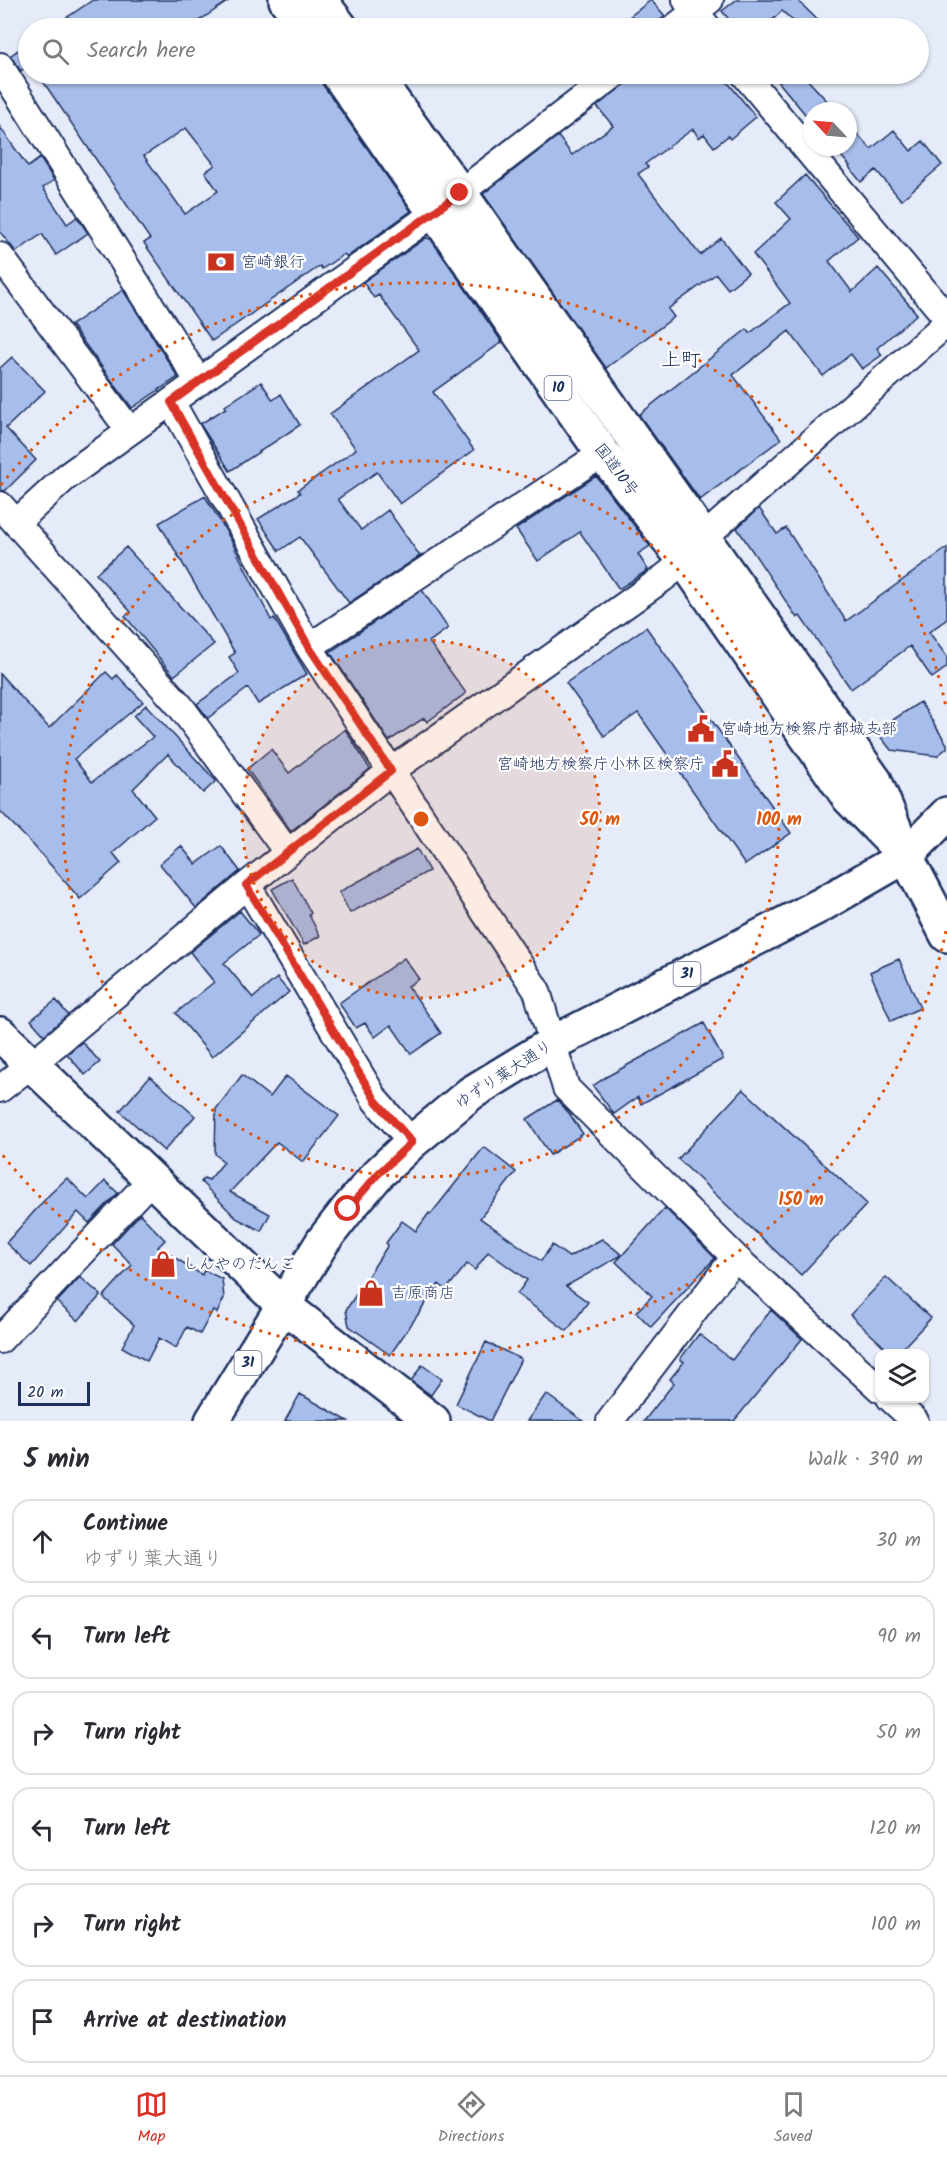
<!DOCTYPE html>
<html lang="en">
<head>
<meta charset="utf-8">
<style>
	body { margin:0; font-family:Kalam,"Klee One",sans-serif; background:#f2f2f3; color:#2b2b33 }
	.controls { position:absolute; right:18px; bottom:18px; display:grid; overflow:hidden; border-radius:12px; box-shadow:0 2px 4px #0004 }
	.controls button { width:54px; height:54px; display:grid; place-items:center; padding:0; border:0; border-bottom:2px solid #e1e1e2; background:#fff; color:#2b2b33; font:30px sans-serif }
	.compass { position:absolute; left:803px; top:102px; width:54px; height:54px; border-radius:50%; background:#fff; box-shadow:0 2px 4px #0004; rotate:296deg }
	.scale { position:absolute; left:18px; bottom:15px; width:72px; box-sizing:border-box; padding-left:6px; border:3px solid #1b2f5e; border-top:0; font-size:16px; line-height:21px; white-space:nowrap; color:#1b2f5e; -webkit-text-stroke:4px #fff; paint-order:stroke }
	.stop { position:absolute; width:18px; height:18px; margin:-14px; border:4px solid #d93025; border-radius:50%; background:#fff }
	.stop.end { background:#d93025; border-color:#fff; box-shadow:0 2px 6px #0008 }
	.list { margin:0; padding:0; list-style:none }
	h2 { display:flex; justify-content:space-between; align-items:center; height:78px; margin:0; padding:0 24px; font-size:26px }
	h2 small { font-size:20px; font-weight:400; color:#7c7c81 }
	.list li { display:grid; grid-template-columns:39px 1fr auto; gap:18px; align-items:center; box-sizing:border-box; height:84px; margin:0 12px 12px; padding:0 12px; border:2px solid #e1e1e2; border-radius:18px }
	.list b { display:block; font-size:22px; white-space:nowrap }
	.list p { margin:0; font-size:20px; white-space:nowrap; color:#7c7c81 }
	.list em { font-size:20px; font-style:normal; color:#7c7c81 }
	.icon { flex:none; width:33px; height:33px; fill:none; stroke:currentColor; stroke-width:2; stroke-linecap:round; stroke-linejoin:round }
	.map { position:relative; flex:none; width:947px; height:1421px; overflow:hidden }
	.search { position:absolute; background:#fff; box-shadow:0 2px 4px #0004; left:18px; right:18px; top:18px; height:66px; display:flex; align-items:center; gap:15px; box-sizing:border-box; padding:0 21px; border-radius:33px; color:#7c7c81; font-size:22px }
	.sheet { height:654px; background:#fff }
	nav { display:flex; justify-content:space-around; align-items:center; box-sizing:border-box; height:84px; border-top:2px solid #e1e1e2; background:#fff; font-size:16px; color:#7c7c81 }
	nav a { display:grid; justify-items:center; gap:3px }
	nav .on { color:#d93025 }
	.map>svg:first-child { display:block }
</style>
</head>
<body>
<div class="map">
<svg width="947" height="1421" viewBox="0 0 947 1421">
	<rect width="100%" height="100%" fill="#e5ebf9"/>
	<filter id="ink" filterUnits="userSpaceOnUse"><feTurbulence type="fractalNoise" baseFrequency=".0167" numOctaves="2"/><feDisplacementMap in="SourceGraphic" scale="12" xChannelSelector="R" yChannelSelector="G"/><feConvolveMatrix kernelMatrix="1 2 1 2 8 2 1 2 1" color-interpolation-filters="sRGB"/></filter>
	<g filter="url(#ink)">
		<!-- building -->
		<path fill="#a7bdeb" stroke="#1b2f5e" stroke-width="1.5" fill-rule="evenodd" d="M 93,0 L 230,0 L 188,28 L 51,28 Z
			M 651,0 L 665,16 L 650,28 L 615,28 Z
			M 736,0 L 797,0 L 826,28 L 801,28 L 782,11 L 764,28 L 736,28 L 722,11 Z
			M 28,43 L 28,65 L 21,71 L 10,56 Z
			M 38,74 L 319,74 L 323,85 L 411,211 L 347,257 L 344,254 L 322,269 L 320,266 L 212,341 L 144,243 L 150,239 ZM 186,128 L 215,165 L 205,172 L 218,191 L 185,214 L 144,156 Z
			M 637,74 L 721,74 L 756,117 L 730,139 L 728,136 L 714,147 L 704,134 L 699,138 L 693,129 L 645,164 L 648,167 L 638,174 L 700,255 L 721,238 L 748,273 L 728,289 L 716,274 L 668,309 L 674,317 L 606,368 L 483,194 L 558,136 L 572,155 L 613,126 L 597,106 Z
			M 772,74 L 802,74 L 830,104 L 821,111 L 812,111 L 810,120 Z
			M 848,124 L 871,149 L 894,130 L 911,151 L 923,141 L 942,165 L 901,200 L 876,170 L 861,182 L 849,167 L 850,166 L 833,147 L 848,147 Z
			M 0,127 L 28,167 L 40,158 L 54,180 L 43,188 L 67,224 L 77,217 L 88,233 L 56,255 L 42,234 L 16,252 L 0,232 Z
			M 805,175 L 858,237 L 829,261 L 852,292 L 878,268 L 917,314 L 877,348 L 882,355 L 862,369 L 851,354 L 823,376 L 789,331 L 733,375 L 781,439 L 700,500 L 639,415 L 747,329 L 750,333 L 790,303 L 753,254 L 791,219 L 776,202 Z
			M 426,238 L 431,239 L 502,342 L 433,392 L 474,450 L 400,504 L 377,472 L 338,499 L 361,530 L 388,510 L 420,556 L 349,603 L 300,537 L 279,551 L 258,519 L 300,493 L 298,490 L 356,449 L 330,414 L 419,350 L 379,295 L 374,298 L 363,282 Z
			M 123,290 L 178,377 L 132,408 L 71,325 Z
			M 12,357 L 45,391 L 6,428 L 36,460 L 5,491 L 0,490 L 0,368 Z
			M 261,382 L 273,400 L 281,394 L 300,425 L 230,471 L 200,424 L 226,408 L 225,406 Z
			M 596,476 L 650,546 L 638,554 L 648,570 L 619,589 L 580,532 L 538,561 L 516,529 Z
			M 205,496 L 230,538 L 271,620 L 274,618 L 307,674 L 258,704 L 248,688 L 208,718 L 197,704 L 239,673 L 229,657 L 235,653 L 159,523 Z
			M 759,508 L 777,534 L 786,528 L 846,621 L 947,548 L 947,619 L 929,632 L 947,657 L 947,667 L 932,678 L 910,646 L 851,689 L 800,616 L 797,618 L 737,528 Z
			M 126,547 L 214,644 L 174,676 L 125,616 L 131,612 L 96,574 Z
			M 422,590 L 448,628 L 429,642 L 466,693 L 427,722 L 424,718 L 389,741 L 330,652 Z
			M 646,627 L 791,833 L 745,865 L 638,713 L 604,736 L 566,683 Z
			M 106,672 L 113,679 L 117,675 L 143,702 L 74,759 L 92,782 L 153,737 L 134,716 L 146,705 L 216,781 L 203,793 L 168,754 L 133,789 L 155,816 L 113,853 L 121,863 L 80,899 L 34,846 L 0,811 L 0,674 L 49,728 Z
			M 920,702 L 947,744 L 947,748 L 937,756 L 891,750 L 876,731 Z
			M 345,729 L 370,769 L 291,831 L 247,769 L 271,749 L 289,773 Z
			M 181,846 L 196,864 L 221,846 L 240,871 L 196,908 L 160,864 Z
			M 417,849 L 429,871 L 350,913 L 339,892 Z
			M 292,878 L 311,913 L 309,915 L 320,936 L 304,945 L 272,889 Z
			M 240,911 L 259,935 L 224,963 L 253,998 L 277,978 L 289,992 L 212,1057 L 176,1013 L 214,982 L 190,952 Z
			M 404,958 L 419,979 L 408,986 L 441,1033 L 411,1054 L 391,1025 L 375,1037 L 365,1023 L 356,1028 L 339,1003 Z
			M 899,959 L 920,1008 L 891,1021 L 870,972 Z
			M 56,1000 L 68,1015 L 44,1035 L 31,1020 Z
			M 704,1023 L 723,1059 L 641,1104 L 638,1097 L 614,1114 L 593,1086 L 606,1077 Z
			M 82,1042 L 100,1062 L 85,1075 L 67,1054 Z
			M 242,1075 L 270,1097 L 286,1076 L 339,1116 L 303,1162 L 277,1142 L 230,1192 L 270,1214 L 261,1231 L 236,1218 L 201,1182 L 204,1178 L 209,1180 L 224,1162 L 215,1154 L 216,1109 Z
			M 150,1076 L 195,1116 L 164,1151 L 120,1111 Z
			M 743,1089 L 867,1204 L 801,1275 L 678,1159 Z
			M 557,1100 L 569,1113 L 583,1134 L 550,1155 L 527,1119 Z
			M 484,1147 L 516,1172 L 480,1218 L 541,1261 L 552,1245 L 569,1257 L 602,1239 L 622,1255 L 566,1286 L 588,1302 L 567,1331 L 517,1294 L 527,1280 L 488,1252 L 475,1270 L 467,1264 L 446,1290 L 439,1284 L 390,1355 L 349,1326 L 346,1310 L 388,1245 L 386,1243 L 402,1221 L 416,1231 L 429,1213 L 431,1214 Z
			M 67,1178 L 88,1199 L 105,1181 L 118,1193 L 89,1223 L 78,1212 L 31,1266 L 6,1243 L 49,1195 Z
			M 665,1208 L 715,1258 L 651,1327 L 636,1312 L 652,1296 L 616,1262 Z
			M 140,1214 L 165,1240 L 158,1247 L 202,1275 L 204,1270 L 222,1279 L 224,1298 L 217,1313 L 213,1310 L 200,1334 L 187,1327 L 176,1348 L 159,1338 L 147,1361 L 122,1347 L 134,1325 L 103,1297 L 132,1265 L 112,1244 Z
			M 80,1277 L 101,1295 L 78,1321 L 57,1302 Z
			M 886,1277 L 931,1318 L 898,1353 L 891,1353 L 850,1315 Z
			M 771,1310 L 802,1339 L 734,1421 L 644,1421 L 674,1383 L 670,1379 L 684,1362 L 680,1359 L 699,1334 L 732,1360 Z
			M 486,1342 L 521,1359 L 490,1421 L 456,1404 Z
			M 422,1365 L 442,1379 L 431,1395 L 411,1381 Z
			M 300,1394 L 348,1421 L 285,1421 Z
			M 546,1394 L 583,1421 L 527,1421 Z"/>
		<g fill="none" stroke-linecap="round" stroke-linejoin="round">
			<defs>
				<path id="street" d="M 686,0 L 708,28
					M 674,28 L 710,0
					M 0,66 L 199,382
					M 744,74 L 947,318
					M 0,256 L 130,431
					M 171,402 L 309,647 L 537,991 L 566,1088 L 735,1257 L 880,1389
					M 0,505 L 181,707 L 288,853
					M 17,522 L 66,477 L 419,224 L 615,74
					M 309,647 L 585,465 L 604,455
					M 247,885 L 376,1101 L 412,1142
					M 0,1089 L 32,1064 L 247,885 L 391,771 L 662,579 L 685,561 L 703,538 L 947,323
					M 0,1340 L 151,1180
					M 890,1398 L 915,1421
					M 610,1421 L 735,1257"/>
				<path id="secondary" d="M 906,856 L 947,814
					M 0,1034 L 283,1305 L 433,1421"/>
				<path id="primary" d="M 212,1421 L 323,1241 L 348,1209 L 378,1174 L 412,1142 L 471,1093 L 553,1043 L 821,905 L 906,856"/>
				<path id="highway" d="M 286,0 L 306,28
					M 320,0 L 341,28
					M 338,74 L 604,455 L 685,561 L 849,798 L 894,844
					M 373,74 L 460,193 L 875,781 L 906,856 L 947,935"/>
			</defs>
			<!-- street casing -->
			<use href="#street" stroke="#1b2f5e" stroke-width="30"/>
			<!-- secondary casing -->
			<use href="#secondary" stroke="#1b2f5e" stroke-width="38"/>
			<!-- primary casing -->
			<use href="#primary" stroke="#1b2f5e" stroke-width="38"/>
			<!-- highway casing -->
			<use href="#highway" stroke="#1b2f5e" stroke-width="38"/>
			<!-- street -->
			<use href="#street" stroke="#fff" stroke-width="26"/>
			<!-- secondary -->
			<use href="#secondary" stroke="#fff" stroke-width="33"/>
			<!-- primary -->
			<use href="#primary" stroke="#fff" stroke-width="33"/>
			<!-- highway -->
			<use href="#highway" stroke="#fff" stroke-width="33"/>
		</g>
	</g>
	<g fill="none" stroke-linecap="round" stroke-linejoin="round" filter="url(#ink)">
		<!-- route -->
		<path stroke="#d93025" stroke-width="8" d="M 348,1209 L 378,1174 L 412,1142 L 376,1101 L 246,885 L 391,771 L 309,647 L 171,402 L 460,193"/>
	</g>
	<!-- distance rings -->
	<circle cx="421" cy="819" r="179" fill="#de5710" fill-opacity=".12"/>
	<g fill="none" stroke="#de5710" stroke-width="3" stroke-dasharray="3 6">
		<circle cx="421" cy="819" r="179"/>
		<circle cx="421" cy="819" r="358"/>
		<path d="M946 931A537 537 0 0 1 1 1153M1 485A537 537 0 0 1 946 707"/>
	</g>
	<!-- icons -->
	<defs>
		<symbol id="bank-bare" viewBox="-9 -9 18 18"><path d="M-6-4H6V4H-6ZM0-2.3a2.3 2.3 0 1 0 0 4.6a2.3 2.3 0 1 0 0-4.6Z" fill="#c8321e" stroke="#fff" stroke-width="2.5" paint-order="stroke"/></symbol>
		<symbol id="civic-bare" viewBox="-9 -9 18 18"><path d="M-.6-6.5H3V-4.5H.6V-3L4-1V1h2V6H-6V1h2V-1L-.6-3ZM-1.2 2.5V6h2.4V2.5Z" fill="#c8321e" stroke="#fff" stroke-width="2.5" paint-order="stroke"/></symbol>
		<symbol id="shop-bare" viewBox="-9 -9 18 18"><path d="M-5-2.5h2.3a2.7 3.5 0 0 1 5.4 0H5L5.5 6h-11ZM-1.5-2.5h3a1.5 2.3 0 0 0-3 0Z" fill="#c8321e" stroke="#fff" stroke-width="2.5" paint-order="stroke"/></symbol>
	</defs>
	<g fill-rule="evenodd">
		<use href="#bank-bare" x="202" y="243" width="38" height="38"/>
		<use href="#civic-bare" x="682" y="710" width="38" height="38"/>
		<use href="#civic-bare" x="706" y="745" width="38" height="38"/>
		<use href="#shop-bare" x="144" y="1245" width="38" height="38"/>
		<use href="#shop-bare" x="352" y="1274" width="38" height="38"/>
	</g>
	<g text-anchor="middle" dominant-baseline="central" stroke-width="4.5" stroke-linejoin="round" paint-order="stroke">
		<!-- shield labels -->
		<g fill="#fff" stroke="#5f6d8e" stroke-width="1.5">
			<rect x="544.5" y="376" width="27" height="24" rx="4.5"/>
			<rect x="673.5" y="962" width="27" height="24" rx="4.5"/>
			<rect x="234.5" y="1351" width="27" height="24" rx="4.5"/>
		</g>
		<g font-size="15" font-weight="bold" fill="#1b2f5e">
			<text x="558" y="388">10</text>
			<text x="687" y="974">31</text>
			<text x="248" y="1363">31</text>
		</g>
		<!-- poi labels -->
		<g font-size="16" fill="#1b2f5e" stroke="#fff" text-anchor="start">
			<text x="241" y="262">宮崎銀行</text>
			<text x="721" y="729">宮崎地方検察庁都城支部</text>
			<text x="705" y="764" text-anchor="end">宮崎地方検察庁小林区検察庁</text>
			<text x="183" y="1264">しんやのだんご</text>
			<text x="391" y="1293">吉原商店</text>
		</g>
		<!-- street labels -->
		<g font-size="16" fill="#1b2f5e" stroke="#fff">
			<text transform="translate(616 470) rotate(53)">国道10号</text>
			<text transform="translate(504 1075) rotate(-33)">ゆずり葉大通り</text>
		</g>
		<!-- quarter labels -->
		<g font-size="20" fill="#1b2f5e" stroke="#fff">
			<text x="681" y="361">上町</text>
		</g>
	</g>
	<circle cx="421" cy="819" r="9" fill="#de5710" stroke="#fff" stroke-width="3"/>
	<g font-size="18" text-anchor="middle" font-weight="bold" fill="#de5710" stroke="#fff" stroke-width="4.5" stroke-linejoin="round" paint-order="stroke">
		<text x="600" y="825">50 m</text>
		<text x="779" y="825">100 m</text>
		<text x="801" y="1205">150 m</text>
	</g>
</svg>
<div class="controls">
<button><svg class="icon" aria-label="layers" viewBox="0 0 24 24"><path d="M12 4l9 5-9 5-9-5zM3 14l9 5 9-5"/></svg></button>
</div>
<svg class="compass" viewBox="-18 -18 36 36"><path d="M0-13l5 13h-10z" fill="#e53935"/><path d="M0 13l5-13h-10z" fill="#7c7c81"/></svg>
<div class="scale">20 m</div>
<div class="stop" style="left:348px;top:1209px"></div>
<div class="stop end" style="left:460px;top:193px"></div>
<div class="search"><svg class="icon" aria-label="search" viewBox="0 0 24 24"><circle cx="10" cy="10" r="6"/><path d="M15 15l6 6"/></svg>Search here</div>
</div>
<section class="sheet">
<h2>5 min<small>Walk · 390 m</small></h2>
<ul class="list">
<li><svg class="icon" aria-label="ahead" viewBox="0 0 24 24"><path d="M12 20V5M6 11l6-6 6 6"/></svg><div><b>Continue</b><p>ゆずり葉大通り</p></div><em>30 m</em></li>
<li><svg class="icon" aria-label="left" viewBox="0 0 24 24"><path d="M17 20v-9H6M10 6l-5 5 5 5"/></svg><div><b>Turn left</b></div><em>90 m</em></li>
<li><svg class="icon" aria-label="right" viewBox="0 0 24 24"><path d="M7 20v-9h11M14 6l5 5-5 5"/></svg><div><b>Turn right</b></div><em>50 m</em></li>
<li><svg class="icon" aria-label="left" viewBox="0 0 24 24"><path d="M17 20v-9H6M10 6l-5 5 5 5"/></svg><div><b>Turn left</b></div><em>120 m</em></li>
<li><svg class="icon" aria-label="right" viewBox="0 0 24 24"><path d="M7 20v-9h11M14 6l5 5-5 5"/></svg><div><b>Turn right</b></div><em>100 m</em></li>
<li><svg class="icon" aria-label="arrive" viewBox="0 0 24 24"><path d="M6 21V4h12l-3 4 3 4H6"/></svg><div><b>Arrive at destination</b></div></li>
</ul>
</section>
<nav>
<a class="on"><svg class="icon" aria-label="map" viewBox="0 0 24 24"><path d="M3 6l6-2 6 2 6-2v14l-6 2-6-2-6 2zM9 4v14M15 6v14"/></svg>Map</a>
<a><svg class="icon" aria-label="directions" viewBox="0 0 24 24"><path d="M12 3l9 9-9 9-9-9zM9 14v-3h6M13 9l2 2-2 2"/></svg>Directions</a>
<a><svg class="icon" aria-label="saved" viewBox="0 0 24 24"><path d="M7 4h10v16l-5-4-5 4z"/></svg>Saved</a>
</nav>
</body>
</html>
